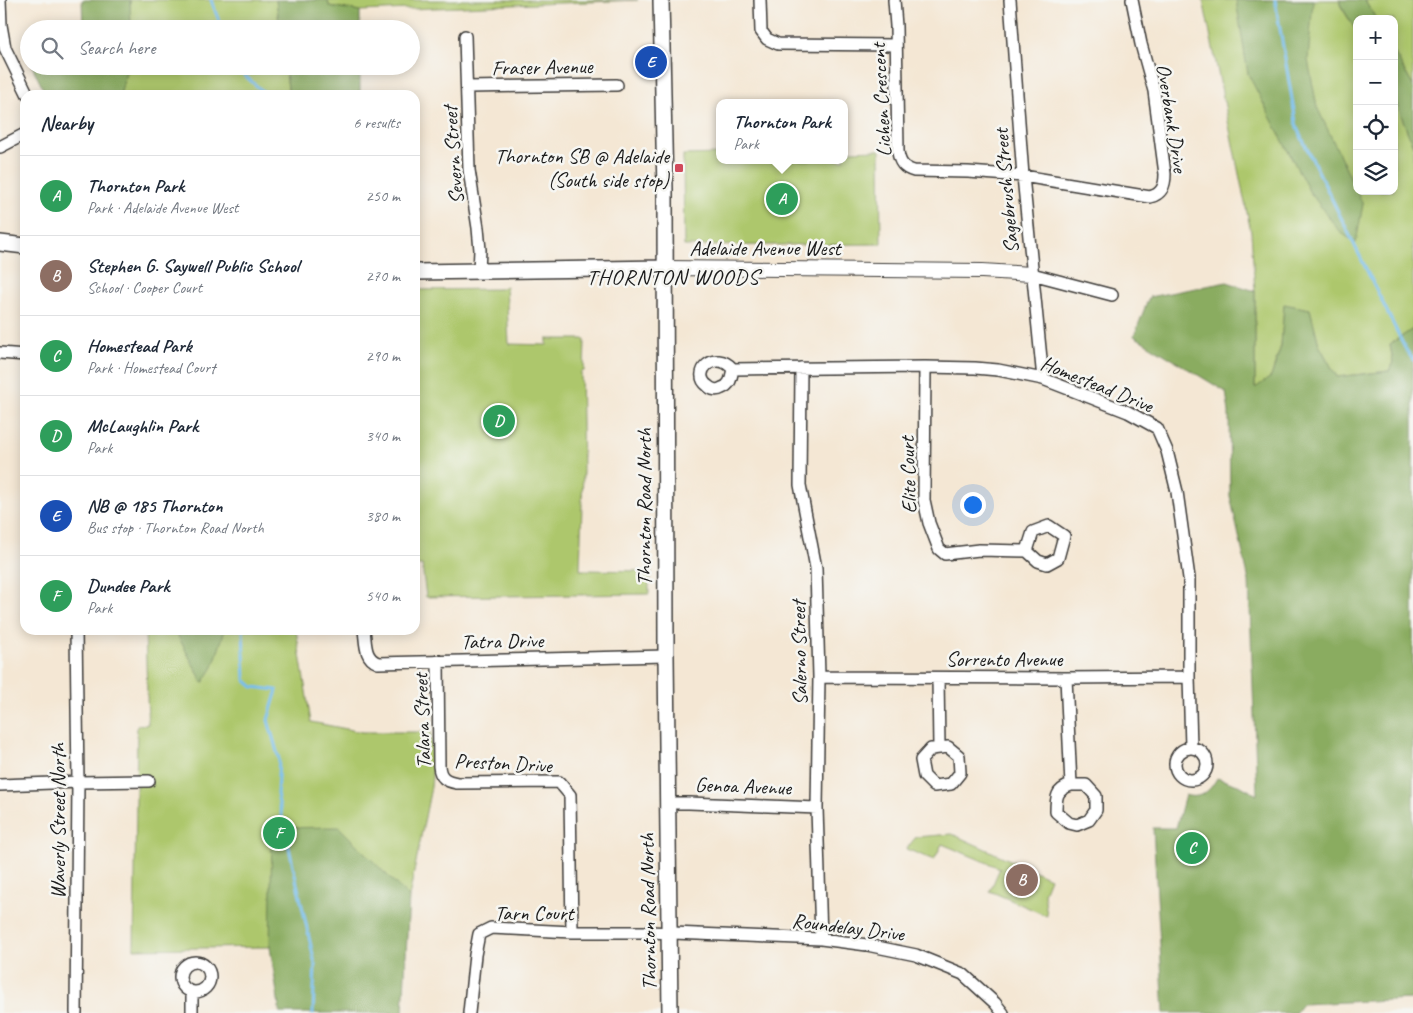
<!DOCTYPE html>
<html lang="en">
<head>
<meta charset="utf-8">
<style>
	body { margin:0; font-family:Caveat,sans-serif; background:#f6f6f7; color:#1f2937 }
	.controls { position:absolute; right:15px; top:15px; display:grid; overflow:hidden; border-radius:10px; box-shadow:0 2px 12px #0003 }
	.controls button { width:45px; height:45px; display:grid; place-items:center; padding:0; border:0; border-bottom:1px solid #e0e1e3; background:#fff; color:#1f2937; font:25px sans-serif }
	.you { position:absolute; left:972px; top:504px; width:18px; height:18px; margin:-12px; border:4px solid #fff; border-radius:50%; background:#1a73e8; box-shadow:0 0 0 8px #1a73e833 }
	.badge { display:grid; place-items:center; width:32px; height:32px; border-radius:50%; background:#7c3aed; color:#fff; font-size:16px; font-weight:700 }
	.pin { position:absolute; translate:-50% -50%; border:2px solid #fff; box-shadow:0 1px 5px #0006 }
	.popup { position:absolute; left:716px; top:99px; width:132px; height:65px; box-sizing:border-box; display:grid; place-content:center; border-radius:10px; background:#fff; filter:drop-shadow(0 1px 4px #0005); font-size:16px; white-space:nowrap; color:#747a83 }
	.popup b { font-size:19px; color:#1f2937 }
	.popup::after { content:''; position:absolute; left:50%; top:100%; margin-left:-10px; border:10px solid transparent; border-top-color:#fff }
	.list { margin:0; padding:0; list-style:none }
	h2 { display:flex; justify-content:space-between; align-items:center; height:65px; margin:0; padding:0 20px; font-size:21px }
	h2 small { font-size:16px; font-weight:400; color:#747a83 }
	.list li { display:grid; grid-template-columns:32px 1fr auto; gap:15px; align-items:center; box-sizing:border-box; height:80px; padding:0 20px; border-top:1px solid #e0e1e3 }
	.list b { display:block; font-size:19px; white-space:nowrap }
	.list p { margin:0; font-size:16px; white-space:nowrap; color:#747a83 }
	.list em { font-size:16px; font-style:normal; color:#747a83 }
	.icon { flex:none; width:28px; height:28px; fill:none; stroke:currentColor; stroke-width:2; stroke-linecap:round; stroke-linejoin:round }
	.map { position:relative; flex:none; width:1413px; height:1013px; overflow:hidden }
	.search { position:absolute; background:#fff; box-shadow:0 2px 12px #0003; left:20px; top:20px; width:400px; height:55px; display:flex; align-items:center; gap:12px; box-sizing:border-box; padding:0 18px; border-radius:28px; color:#747a83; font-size:19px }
	.panel { position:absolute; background:#fff; box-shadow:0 2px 12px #0003; left:20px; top:90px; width:400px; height:545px; border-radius:15px }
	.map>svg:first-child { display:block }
</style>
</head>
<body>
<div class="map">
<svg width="1413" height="1013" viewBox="0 0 1413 1013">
	<rect width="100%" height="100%" fill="#f6f6f2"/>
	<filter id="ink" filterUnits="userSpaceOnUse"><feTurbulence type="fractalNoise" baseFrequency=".02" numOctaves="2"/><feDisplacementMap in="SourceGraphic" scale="10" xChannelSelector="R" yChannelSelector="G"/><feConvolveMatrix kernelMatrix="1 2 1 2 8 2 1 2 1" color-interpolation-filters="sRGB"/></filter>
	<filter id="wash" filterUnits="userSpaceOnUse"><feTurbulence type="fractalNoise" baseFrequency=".0096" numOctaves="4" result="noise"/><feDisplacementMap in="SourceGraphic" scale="20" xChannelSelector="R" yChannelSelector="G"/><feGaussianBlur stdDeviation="1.12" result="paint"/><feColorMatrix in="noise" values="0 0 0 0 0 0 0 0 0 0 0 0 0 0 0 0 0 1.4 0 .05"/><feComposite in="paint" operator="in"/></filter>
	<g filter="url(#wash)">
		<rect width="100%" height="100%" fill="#f4e7d4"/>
		<!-- green -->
		<path fill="#adc76c" stroke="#647244" d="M 130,0 L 276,0 L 280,29 L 131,29 Z
			M 328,0 L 638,0 L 360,11 L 329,6 Z
			M 1203,0 L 1340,0 L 1340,5 L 1357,32 L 1357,191 L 1394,191 L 1394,97 L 1413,146 L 1413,329 L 1390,344 L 1393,362 L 1389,371 L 1337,377 L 1319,345 L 1310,309 L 1284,305 L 1281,346 L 1271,377 L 1255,389 L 1255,291 L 1251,232 Z
			M 1365,0 L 1413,0 L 1413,86 L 1394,52 L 1394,19 L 1376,19 Z
			M 128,66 L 285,66 L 289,95 L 120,95 Z
			M 880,150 L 881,244 L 684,246 L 683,155 L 719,154 L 720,160 L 844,160 L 845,151 Z
			M 506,286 L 509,344 L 547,345 L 547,339 L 585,339 L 584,371 L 581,372 L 583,470 L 580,570 L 652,571 L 649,585 L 649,594 L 426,597 L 422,565 L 415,565 L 415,290 L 500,289 Z
			M 145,630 L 296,630 L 311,722 L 362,732 L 431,732 L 432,777 L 431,787 L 409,897 L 270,947 L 134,949 L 137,725 L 148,724 Z
			M 952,834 L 1050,878 L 1044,893 L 1047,916 L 990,891 L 1000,868 L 942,844 L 934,860 L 906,849 L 916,837 Z"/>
		<!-- forest -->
		<path fill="#8aac60" stroke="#53643e" d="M 82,0 L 130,0 L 131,29 L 83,29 Z
			M 276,0 L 328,0 L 329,6 L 360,11 L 360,29 L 280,29 Z
			M 1236,0 L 1313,0 L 1308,60 L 1317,107 L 1363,204 L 1356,243 L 1340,232 L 1309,191 L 1248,74 Z
			M 1340,0 L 1365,0 L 1376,19 L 1357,19 L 1357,32 L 1340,4 Z
			M 1394,52 L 1413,86 L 1413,146 L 1394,97 Z
			M 32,66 L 128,66 L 120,95 L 46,95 Z
			M 285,66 L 360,66 L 360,95 L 289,95 Z
			M 1227,282 L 1255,291 L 1255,388 L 1271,377 L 1281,346 L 1284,304 L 1310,309 L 1319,345 L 1337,377 L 1389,371 L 1393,362 L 1390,344 L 1413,329 L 1413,999 L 1302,1004 L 1295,1013 L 1164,1013 L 1153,828 L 1176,828 L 1185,795 C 1200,800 1210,791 1217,778 L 1241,786 L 1257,795 L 1249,581 L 1230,496 L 1229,412 L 1226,392 L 1134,336 L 1149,297 Z
			M 178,630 L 225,630 L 213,667 L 203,683 L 178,636 Z
			M 339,827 L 409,897 L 403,1013 L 280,1013 L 270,947 L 272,828 Z"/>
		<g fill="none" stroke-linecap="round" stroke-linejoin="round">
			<!-- stream -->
			<path stroke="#76beee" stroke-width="3" d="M 211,0 L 222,29
				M 1275,0 L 1297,128 L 1405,348 L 1413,360
				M 239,66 L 243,74 L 267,95
				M 243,630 L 245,680 L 253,687 L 277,690 L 268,720 L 279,759 L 277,794 L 315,964 L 313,1013"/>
		</g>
	</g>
	<g filter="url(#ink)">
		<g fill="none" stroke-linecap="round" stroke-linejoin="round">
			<defs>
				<path id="minor" d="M 0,0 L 1,25 L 5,48 L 28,95
					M 760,0 L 761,31 L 767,39 L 778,44 L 896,45
					M 894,0 L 896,26 L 898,151 C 899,162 903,168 914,171 L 968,172 L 1023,176 L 1150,197 C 1162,194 1165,186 1165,174 L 1154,91 L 1141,44 L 1132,0
					M 1010,0 L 1023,176 L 1043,379
					M 465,36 L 469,170 L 478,228 L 480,250 L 479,271
					M 467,87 L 617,85
					M 0,147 L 25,134
					M 1032,274 L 1112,295
					M 0,353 L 25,355
					M 925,367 L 924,500 L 929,523 L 939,549 L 945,554 L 979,550 L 1027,551 L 1038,561 L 1047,564 L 1058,558 L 1064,536 L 1049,526 L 1033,532 L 1027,551
					M 801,368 L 800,485 L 816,568 L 819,677 L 817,808 L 821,939
					M 733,369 C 731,377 731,385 722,388 C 717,391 712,390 708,386 C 690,373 715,348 733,369 L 925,367 L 975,368 L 998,370 L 1043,379 L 1128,412 L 1157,428 L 1167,451 L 1177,492 L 1189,578 L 1189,677 L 1191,747
					M 364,630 C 366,643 364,658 378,663 L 666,656
					M 438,661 L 439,766 C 440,778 446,781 457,783 L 559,782 L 570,795 L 572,932
					M 819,677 L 1066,678 L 1189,677
					M 938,678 L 939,748
					M 1066,678 L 1071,785
					M 948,747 L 959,756 L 960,773 L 951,784 L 934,786 L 924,776 L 921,760 L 931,749 Z
					M1175 764a16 16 0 1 1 32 0a16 16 0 1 1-32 0Z
					M 0,785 L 78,782 L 149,781
					M 1071,785 L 1086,785 L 1096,796 L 1096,810 L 1089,820 L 1077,825 L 1069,823 L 1056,812 C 1056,797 1056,790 1071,785 Z
					M 668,803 L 689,803 L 817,808
					M180 977a15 15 0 1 1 30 0a15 15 0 1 1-30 0Z
					M 76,1013 L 78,782 L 76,630
					M 192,1013 L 192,992
					M 469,1013 L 475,955 L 479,934 L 491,928 L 572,932 L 649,932 L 821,939 L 867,945 L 916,955 L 963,974 L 995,1003 L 1003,1013"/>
				<path id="tertiary" d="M 664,268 L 982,271 L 1032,274"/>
				<path id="secondary" d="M 661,0 L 665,190 L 666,656 L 670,1013
					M 0,243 L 25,246
					M 415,272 L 664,268"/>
			</defs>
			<!-- minor casing -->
			<use href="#minor" stroke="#3c3a38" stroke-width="14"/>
			<!-- tertiary casing -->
			<use href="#tertiary" stroke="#3c3a38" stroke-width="16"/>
			<!-- secondary casing -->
			<use href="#secondary" stroke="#3c3a38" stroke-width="18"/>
			<!-- minor -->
			<use href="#minor" stroke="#fff" stroke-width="11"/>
			<!-- tertiary -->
			<use href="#tertiary" stroke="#fff" stroke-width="14"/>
			<!-- secondary -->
			<use href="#secondary" stroke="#fff" stroke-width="15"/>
		</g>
	</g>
	<!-- markers -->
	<rect fill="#d1495b" stroke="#f6f6f2" stroke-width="2" x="674" y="163" width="10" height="10" rx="2.5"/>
	<g text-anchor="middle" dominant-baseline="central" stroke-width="5" stroke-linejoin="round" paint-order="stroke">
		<!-- street labels -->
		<g font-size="21" fill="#1c1c1c" stroke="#f6f6f2">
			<text transform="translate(542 67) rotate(-1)">Fraser Avenue</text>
			<text transform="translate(881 100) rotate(-93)">Lichen Crescent</text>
			<text transform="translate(1172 118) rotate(81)">Overbank Drive</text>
			<text transform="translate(453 155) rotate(-94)">Severn Street</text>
			<text transform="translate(1006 191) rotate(-95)">Sagebrush Street</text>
			<text x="765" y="248">Adelaide Avenue West</text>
			<text transform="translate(1097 384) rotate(22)">Homestead Drive</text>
			<text transform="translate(908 475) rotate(-92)">Elite Court</text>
			<text transform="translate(644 507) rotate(-90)">Thornton Road North</text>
			<text transform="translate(502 641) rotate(-1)">Tatra Drive</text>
			<text transform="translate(799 653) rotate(-91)">Salerno Street</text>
			<text x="1004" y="659">Sorrento Avenue</text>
			<text transform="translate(422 721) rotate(-92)">Talara Street</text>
			<text transform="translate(503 763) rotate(3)">Preston Drive</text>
			<text transform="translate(743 786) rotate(2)">Genoa Avenue</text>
			<text transform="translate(58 821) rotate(-90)">Waverly Street North</text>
			<text transform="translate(648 912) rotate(-91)">Thornton Road North</text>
			<text x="534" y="913">Tarn Court</text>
			<text transform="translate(848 927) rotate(7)">Roundelay Drive</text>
		</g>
		<!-- poi labels -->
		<g font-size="21" fill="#1c1c1c" stroke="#f6f6f2" text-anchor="end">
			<text x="669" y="156">Thornton SB @ Adelaide<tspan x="669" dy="24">(South side stop)</tspan></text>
		</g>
		<!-- neighbourhood labels -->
		<g font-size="22" letter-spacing="1" fill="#1c1c1c" stroke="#f6f6f2">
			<text x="673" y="277">THORNTON WOODS</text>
		</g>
	</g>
</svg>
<div class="controls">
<button>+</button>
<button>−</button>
<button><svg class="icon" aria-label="locate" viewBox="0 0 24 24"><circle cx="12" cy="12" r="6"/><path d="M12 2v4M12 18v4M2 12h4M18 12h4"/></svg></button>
<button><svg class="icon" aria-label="layers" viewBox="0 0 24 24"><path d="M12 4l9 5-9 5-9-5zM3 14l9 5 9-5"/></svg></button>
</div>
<div class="you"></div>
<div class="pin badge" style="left:782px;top:199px;background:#2e9e5b">A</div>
<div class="popup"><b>Thornton Park</b>Park</div>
<div class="pin badge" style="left:1022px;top:880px;background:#8d6e63">B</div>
<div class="pin badge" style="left:1192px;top:848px;background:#2e9e5b">C</div>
<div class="pin badge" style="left:499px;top:421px;background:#2e9e5b">D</div>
<div class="pin badge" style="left:651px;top:62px;background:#1a4fb4">E</div>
<div class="pin badge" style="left:279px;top:833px;background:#2e9e5b">F</div>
<div class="search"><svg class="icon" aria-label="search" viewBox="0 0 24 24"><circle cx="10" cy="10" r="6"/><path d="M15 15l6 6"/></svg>Search here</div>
<section class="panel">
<h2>Nearby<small>6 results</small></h2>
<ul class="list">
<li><span class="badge" style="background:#2e9e5b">A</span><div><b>Thornton Park</b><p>Park · Adelaide Avenue West</p></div><em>250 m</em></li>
<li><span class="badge" style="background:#8d6e63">B</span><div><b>Stephen G. Saywell Public School</b><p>School · Cooper Court</p></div><em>270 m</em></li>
<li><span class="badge" style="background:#2e9e5b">C</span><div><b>Homestead Park</b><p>Park · Homestead Court</p></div><em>290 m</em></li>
<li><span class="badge" style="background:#2e9e5b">D</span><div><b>McLaughlin Park</b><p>Park</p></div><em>340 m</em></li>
<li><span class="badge" style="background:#1a4fb4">E</span><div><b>NB @ 185 Thornton</b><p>Bus stop · Thornton Road North</p></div><em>380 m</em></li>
<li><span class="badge" style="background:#2e9e5b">F</span><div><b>Dundee Park</b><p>Park</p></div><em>540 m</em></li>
</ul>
</section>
</div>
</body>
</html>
